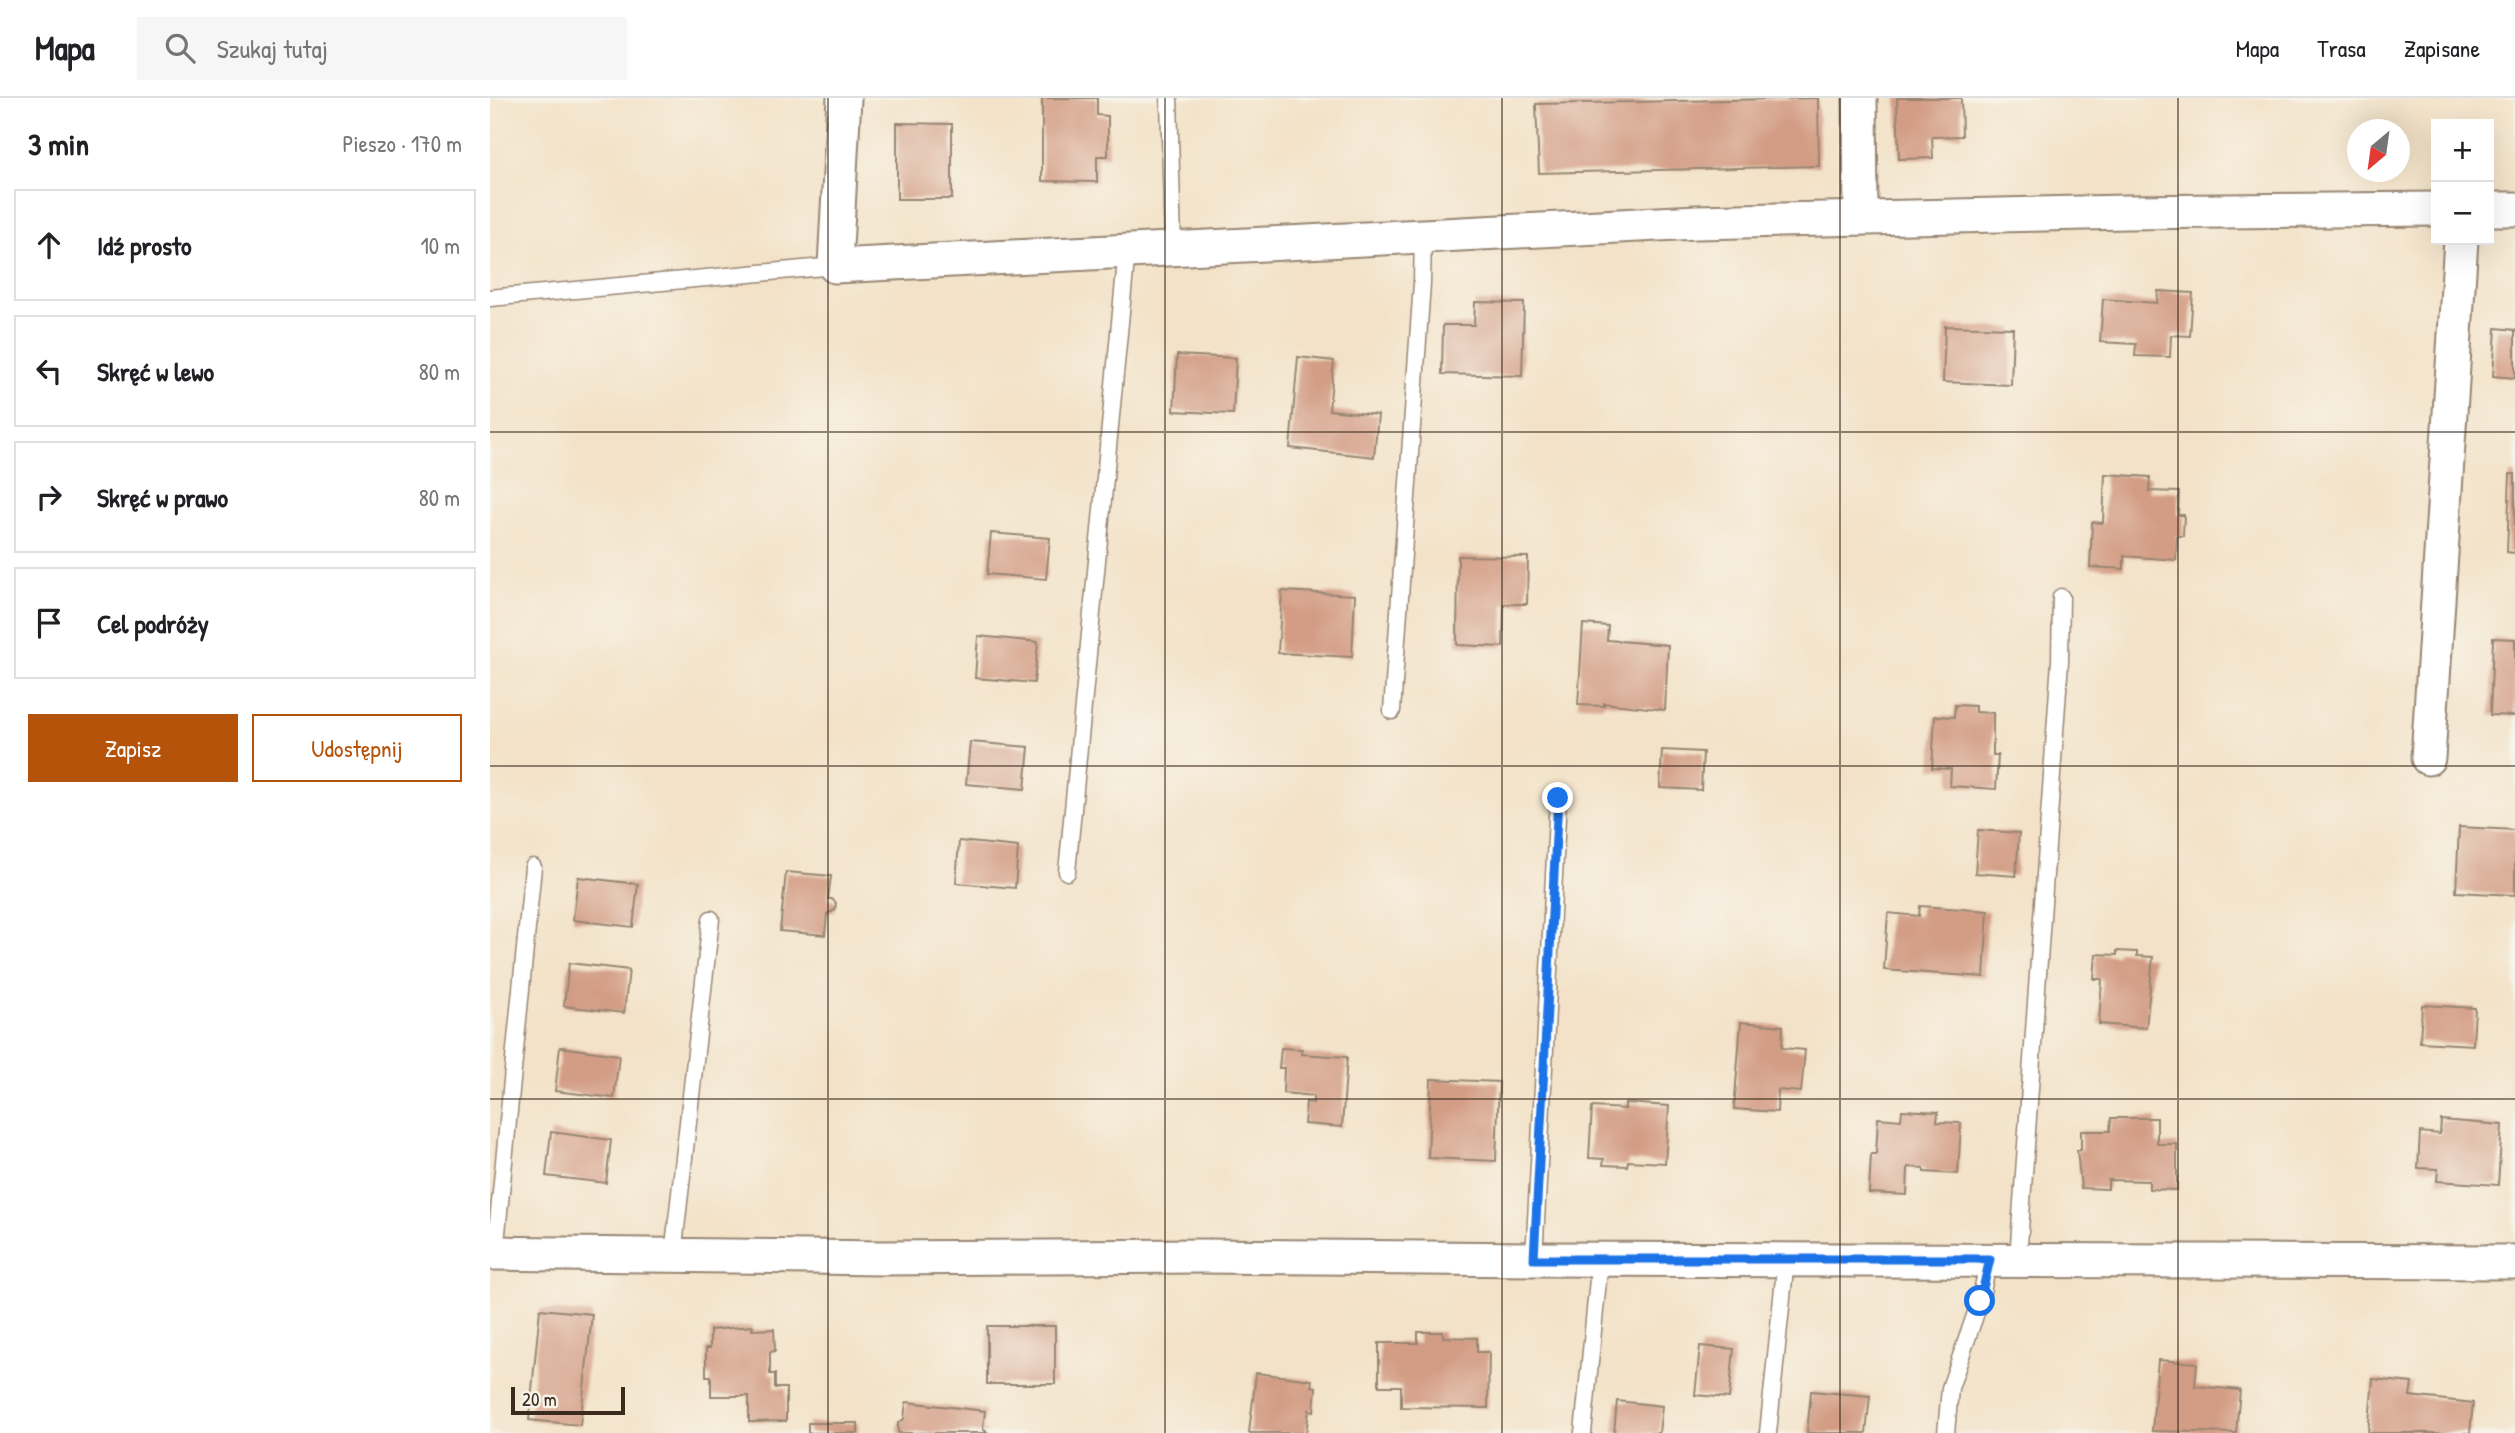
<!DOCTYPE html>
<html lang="pl">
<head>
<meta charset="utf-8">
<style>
	body { margin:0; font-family:"Patrick Hand",sans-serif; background:#f6f6f6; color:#202124 }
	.controls { position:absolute; right:21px; top:21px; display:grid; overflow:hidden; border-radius:0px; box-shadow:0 7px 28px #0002 }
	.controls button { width:63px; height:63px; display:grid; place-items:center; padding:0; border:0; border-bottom:2px solid #e0e0e0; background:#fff; color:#202124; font:35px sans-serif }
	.compass { position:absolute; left:1857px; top:21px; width:63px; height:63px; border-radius:50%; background:#fff; box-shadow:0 7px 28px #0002; rotate:209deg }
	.scale { position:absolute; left:21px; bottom:18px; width:114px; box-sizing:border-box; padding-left:7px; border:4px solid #3b2a1e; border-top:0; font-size:19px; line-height:24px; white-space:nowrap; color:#3b2a1e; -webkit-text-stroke:5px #f7f3e8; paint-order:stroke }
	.stop { position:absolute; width:21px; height:21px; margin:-16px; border:5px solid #1a73e8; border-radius:50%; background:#fff }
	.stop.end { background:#1a73e8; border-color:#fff; box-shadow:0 2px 7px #0008 }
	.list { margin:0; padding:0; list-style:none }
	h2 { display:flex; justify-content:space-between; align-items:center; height:91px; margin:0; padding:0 28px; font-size:30px }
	h2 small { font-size:23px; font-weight:400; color:#757577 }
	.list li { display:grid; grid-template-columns:46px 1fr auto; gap:21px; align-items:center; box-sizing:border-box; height:112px; margin:0 14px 14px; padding:0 14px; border:2px solid #e0e0e0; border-radius:0px }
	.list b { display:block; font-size:26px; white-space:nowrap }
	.list em { font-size:23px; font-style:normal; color:#757577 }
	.actions { display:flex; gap:14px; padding:21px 28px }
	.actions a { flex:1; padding:16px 0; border:2px solid #b45309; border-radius:0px; text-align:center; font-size:24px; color:#b45309 }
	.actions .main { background:#b45309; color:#fff }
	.icon { flex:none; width:38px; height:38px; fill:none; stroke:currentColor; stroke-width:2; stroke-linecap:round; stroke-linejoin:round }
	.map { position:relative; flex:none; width:2025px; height:1335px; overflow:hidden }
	header { display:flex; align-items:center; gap:42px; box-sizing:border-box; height:98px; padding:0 35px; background:#fff; border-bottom:2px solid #e0e0e0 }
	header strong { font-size:33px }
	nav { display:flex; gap:38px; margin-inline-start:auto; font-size:24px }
	.search { width:490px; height:63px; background:#f6f6f6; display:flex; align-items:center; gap:18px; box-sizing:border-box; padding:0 24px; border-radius:0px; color:#757577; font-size:26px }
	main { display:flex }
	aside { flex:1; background:#fff }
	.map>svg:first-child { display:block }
</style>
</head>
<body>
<header>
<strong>Mapa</strong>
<div class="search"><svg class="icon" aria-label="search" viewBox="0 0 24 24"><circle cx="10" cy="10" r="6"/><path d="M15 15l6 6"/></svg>Szukaj tutaj</div>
<nav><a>Mapa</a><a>Trasa</a><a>Zapisane</a></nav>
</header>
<main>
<aside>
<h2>3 min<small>Pieszo · 170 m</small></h2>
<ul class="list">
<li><svg class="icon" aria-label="ahead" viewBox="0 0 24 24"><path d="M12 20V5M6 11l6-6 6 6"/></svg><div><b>Idź prosto</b></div><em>10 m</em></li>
<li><svg class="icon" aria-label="left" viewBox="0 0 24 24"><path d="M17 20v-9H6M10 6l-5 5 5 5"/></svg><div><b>Skręć w lewo</b></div><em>80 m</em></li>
<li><svg class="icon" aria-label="right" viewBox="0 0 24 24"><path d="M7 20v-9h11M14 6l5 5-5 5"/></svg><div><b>Skręć w prawo</b></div><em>80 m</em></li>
<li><svg class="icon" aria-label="arrive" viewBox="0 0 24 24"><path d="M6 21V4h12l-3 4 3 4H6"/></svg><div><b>Cel podróży</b></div></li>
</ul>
<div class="actions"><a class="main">Zapisz</a><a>Udostępnij</a></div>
</aside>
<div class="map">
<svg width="2025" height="1335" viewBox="0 0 2025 1335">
	<rect width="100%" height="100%" fill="#f7f3e8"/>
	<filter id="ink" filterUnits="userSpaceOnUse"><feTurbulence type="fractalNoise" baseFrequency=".0143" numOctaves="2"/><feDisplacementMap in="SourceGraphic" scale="14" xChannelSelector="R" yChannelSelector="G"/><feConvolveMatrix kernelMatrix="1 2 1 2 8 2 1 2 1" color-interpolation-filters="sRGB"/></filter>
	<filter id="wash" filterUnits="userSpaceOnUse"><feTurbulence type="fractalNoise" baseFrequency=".00686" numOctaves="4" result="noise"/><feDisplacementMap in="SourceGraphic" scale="28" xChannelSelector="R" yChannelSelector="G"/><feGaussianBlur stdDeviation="1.57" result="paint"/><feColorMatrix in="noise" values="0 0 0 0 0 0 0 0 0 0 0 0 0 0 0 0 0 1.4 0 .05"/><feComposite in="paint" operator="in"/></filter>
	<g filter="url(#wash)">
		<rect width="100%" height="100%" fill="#f3e2c8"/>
		<g id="blocks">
			<!-- building -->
			<path fill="#d39c84" d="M 552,0 L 607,0 L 607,17 L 618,18 L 618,58 L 607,58 L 607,84 L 552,83 Z
				M 1328,0 L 1329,68 L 1049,75 L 1046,6 Z
				M 1407,0 L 1471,0 L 1472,38 L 1442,39 L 1443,60 L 1409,61 Z
				M 407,25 L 462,26 L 462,101 L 407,101 Z
				M 1668,193 L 1703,195 L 1700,238 L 1681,237 L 1680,259 L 1645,258 L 1646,246 L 1610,244 L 1613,201 L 1667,205 Z
				M 985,204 L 1034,205 L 1032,278 L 952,276 L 953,227 L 984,227 Z
				M 1455,228 L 1523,230 L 1521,287 L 1453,284 Z
				M 2006,230 L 2025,232 L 2025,280 L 2003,278 Z
				M 687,257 L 746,260 L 743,316 L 684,313 Z
				M 808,259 L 844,263 L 839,312 L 888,317 L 884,359 L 800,350 Z
				M 1615,376 L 1660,379 L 1659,393 L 1689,394 L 1688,417 L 1694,417 L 1693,438 L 1687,438 L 1686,462 L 1634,458 L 1634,471 L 1600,469 L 1602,424 L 1613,425 Z
				M 2020,376 L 2025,376 L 2025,455 L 2017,454 Z
				M 501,435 L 560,440 L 556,481 L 497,476 Z
				M 968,458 L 1038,459 L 1037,506 L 1014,506 L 1013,549 L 967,547 Z
				M 792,493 L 865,497 L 862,559 L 788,555 Z
				M 1093,526 L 1118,528 L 1117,542 L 1178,547 L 1175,612 L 1114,605 L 1114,608 L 1088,607 Z
				M 488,538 L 548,544 L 544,585 L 485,580 Z
				M 2003,540 L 2025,541 L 2025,618 L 2000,617 Z
				M 1465,607 L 1485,608 L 1485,614 L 1503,615 L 1503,657 L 1508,657 L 1506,691 L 1460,688 L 1461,671 L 1442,670 L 1445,618 L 1464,619 Z
				M 480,644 L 539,649 L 535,691 L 476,686 Z
				M 1172,652 L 1213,654 L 1211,692 L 1170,690 Z
				M 1969,729 L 2025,732 L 2025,797 L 1966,794 Z
				M 1488,732 L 1529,735 L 1526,778 L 1485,775 Z
				M 469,743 L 528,749 L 525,790 L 466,785 Z
				M 296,774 L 341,778 L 338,801 L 342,801 L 346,805 L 345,812 L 337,816 L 335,837 L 290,833 Z
				M 88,779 L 148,786 L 143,829 L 83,822 Z
				M 1430,808 L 1498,813 L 1494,879 L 1394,872 L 1398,815 L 1429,818 Z
				M 1627,853 L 1647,854 L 1647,858 L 1663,859 L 1656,930 L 1609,926 L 1612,881 L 1604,881 L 1606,856 L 1627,857 Z
				M 79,865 L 139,872 L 134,915 L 74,908 Z
				M 1932,907 L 1985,910 L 1983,947 L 1930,944 Z
				M 1251,924 L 1293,928 L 1292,950 L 1315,952 L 1311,994 L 1288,992 L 1287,1014 L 1244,1011 Z
				M 70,949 L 129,957 L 124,1000 L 65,993 Z
				M 791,950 L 812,951 L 811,956 L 857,959 L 852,1029 L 814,1026 L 816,1004 L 823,1005 L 823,998 L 793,995 L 794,970 L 789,970 Z
				M 941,981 L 1009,984 L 1006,1063 L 938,1060 Z
				M 1135,1005 L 1179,1008 L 1175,1065 L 1138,1063 L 1137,1068 L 1113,1067 L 1114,1061 L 1099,1060 L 1102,1009 L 1135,1011 Z
				M 1412,1012 L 1448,1014 L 1447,1024 L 1471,1025 L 1468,1076 L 1434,1074 L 1434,1070 L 1418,1069 L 1417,1097 L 1379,1095 L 1381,1056 L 1386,1056 L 1388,1020 L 1411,1022 Z
				M 1621,1020 L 1667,1020 L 1667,1046 L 1687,1046 L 1687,1092 L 1659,1091 L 1659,1083 L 1618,1082 L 1618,1091 L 1591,1090 L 1587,1052 L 1591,1052 L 1591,1033 L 1620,1033 Z
				M 1951,1022 L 2012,1027 L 2008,1087 L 1947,1083 L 1948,1071 L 1928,1070 L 1930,1034 L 1950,1036 Z
				M 61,1034 L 121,1042 L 116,1085 L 56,1078 Z
				M 50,1211 L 102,1216 L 90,1327 L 39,1322 Z
				M 263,1228 L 262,1232 L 284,1231 L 285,1253 L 280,1254 L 280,1276 L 285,1276 L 285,1290 L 296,1290 L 296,1323 L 259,1324 L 259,1298 L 221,1298 L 221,1278 L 216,1278 L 216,1250 L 220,1250 L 220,1232 Z
				M 497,1228 L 565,1228 L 565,1286 L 497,1286 Z
				M 928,1234 L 953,1234 L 953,1239 L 987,1240 L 987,1254 L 999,1254 L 998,1310 L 911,1309 L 911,1288 L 889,1288 L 889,1245 L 928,1245 Z
				M 1210,1248 L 1244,1251 L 1239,1300 L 1205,1297 Z
				M 1668,1262 L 1707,1265 L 1705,1288 L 1750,1292 L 1746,1335 L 1662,1333 Z
				M 766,1275 L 822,1282 L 821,1288 L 826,1289 L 824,1313 L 819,1312 L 816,1335 L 759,1335 Z
				M 1883,1281 L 1922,1285 L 1920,1298 L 1983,1305 L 1980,1335 L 1878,1335 Z
				M 1321,1293 L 1380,1298 L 1376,1335 L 1317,1335 Z
				M 1127,1303 L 1172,1308 L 1169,1335 L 1124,1335 Z
				M 416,1304 L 495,1313 L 493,1331 L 498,1335 L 408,1335 L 408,1325 L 414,1321 Z
				M 318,1325 L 368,1325 L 368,1335 L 318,1335 Z"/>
		</g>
	</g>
	<g filter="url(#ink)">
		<use href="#blocks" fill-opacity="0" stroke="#978673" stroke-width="2"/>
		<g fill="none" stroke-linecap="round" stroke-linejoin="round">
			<defs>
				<path id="service" d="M 679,0 L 683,149
					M 0,200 L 345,168
					M 902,613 L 932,185 L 933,139
					M 577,774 L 637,152
					M 5,1155 L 43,769
					M 183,1157 L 221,821
					M 1044,1161 L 1068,700
					M 1528,1161 L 1570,563 L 1571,499
					M 1093,1335 L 1110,1161
					M 1278,1335 L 1296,1161
					M 1456,1335 L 1460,1290 L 1490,1203 L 1499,1161"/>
				<path id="minor" d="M 354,0 L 345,168 L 1207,124 L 1636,114 L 1946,111
					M 1370,0 L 1371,120
					M 1999,111 L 2025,111
					M 1938,660 L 1971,142
					M 0,1155 L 392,1160 L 714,1158 L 1044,1161 L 2025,1164"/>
			</defs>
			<!-- service casing -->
			<use href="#service" stroke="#978673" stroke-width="19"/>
			<!-- minor casing -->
			<use href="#minor" stroke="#978673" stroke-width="37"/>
			<!-- service -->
			<use href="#service" stroke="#fff" stroke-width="16"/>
			<!-- minor -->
			<use href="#minor" stroke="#fff" stroke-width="33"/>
		</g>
	</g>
	<g fill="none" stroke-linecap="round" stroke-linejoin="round" filter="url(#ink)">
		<!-- route -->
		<path stroke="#1a73e8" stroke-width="9" d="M 1068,700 L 1044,1161 L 1500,1161 L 1490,1203"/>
	</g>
	<!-- grid -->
	<path fill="none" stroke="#3b2a1e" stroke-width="2" stroke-opacity="0.55" d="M 338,0 L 338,1335M 675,0 L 675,1335M 1012,0 L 1012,1335M 1350,0 L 1350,1335M 1688,0 L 1688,1335M 0,334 L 2025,334M 0,668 L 2025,668M 0,1001 L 2025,1001"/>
</svg>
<div class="controls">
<button>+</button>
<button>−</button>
</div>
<svg class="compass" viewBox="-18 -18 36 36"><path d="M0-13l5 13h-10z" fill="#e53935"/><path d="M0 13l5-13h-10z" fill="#757577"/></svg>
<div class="scale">20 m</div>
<div class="stop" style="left:1490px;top:1203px"></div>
<div class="stop end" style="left:1068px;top:700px"></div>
</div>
</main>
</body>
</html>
